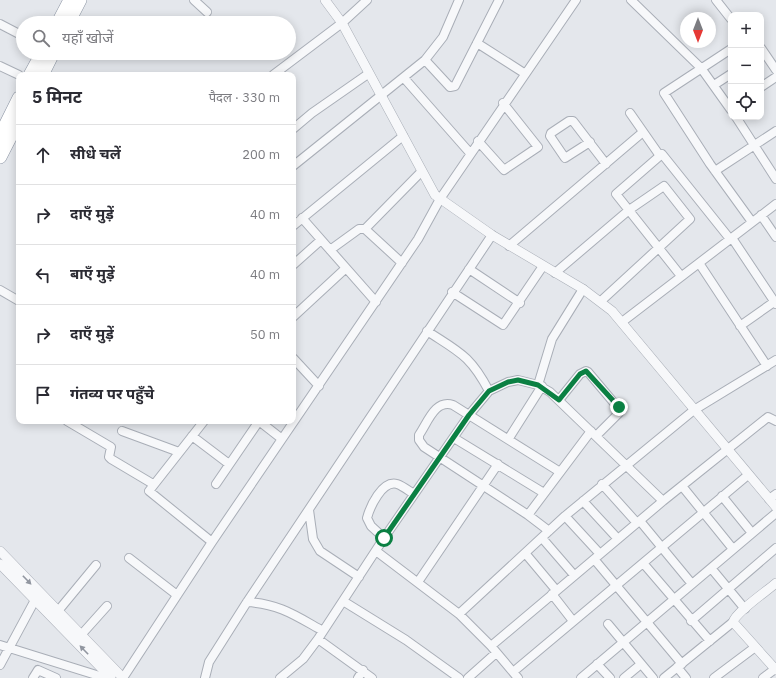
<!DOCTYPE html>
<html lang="hi">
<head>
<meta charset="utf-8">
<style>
	body { margin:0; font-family:"IBM Plex Sans","Noto Sans Devanagari",sans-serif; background:#f7f7f7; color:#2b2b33 }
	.controls { position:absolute; right:12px; top:12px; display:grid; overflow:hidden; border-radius:8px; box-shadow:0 2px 10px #0003 }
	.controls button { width:36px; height:36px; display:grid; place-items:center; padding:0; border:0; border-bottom:1px solid #e1e1e2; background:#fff; color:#2b2b33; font:20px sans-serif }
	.compass { position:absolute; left:680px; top:12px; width:36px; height:36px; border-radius:50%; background:#fff; box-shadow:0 2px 10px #0003; rotate:180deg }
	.stop { position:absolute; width:12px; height:12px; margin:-9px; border:3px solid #0b8043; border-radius:50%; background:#fff }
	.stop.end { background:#0b8043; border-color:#fff; box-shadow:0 1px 4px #0008 }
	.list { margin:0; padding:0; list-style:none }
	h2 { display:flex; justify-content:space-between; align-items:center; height:52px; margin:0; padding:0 16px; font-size:17px }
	h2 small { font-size:13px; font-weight:400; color:#7c7c81 }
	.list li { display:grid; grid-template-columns:26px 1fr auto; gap:12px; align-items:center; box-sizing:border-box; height:60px; padding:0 16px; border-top:1px solid #e1e1e2 }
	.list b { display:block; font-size:15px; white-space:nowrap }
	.list em { font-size:13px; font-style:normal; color:#7c7c81 }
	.icon { flex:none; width:22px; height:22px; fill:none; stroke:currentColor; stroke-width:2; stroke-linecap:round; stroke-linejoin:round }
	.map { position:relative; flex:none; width:776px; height:678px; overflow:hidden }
	.search { position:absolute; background:#fff; box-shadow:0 2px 10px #0003; left:16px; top:16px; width:280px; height:44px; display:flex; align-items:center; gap:10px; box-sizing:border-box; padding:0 14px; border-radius:22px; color:#7c7c81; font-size:15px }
	.panel { position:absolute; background:#fff; box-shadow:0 2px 10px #0003; left:16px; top:72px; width:280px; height:352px; border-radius:8px }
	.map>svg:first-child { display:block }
</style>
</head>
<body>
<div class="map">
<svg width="776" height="678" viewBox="0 0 776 678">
	<rect width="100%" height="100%" fill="#e4e7ec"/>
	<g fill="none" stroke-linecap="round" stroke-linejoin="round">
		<defs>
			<path id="minor" d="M 194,0 L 207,12
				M 631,0 L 701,68 L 731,110
				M 716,0 L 731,19
				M 0,24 L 23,36
				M 477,43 L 524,73
				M 761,48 L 776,70
				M 731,49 L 664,93 L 710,164 L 752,222
				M 425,60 L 450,87 L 455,86 L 499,0
				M 0,66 L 19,75
				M 273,75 L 342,23 L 367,0
				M 404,78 L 470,153
				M 714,85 L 731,74
				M 761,87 L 776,77
				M 630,113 L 660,156
				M 736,117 L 776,179
				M 293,129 L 312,113 L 368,74
				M 478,141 L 504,170 L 538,147 L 503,103
				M 590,142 L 565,158 L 550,136 L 551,133 L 569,121 L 573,121 L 606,164
				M 293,166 L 425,60 L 443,37 L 459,0
				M 715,171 L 776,131
				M 761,215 L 776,237
				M 302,218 L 376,302
				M 293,226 L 403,136
				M 732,238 L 776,304
				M 509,246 L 643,132
				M 330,250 L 359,229 L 365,229
				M 402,263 L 365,229 L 421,172
				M 699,263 L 767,366
				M 293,265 L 321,240
				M 469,269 L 520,303
				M 555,273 L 629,210 L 664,186 L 690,219 L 601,301
				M 681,276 L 616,194 L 662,154 L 730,239
				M 0,290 L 19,301
				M 452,292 L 503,325 L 543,266
				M 293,317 L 346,268
				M 622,322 L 776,204
				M 740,326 L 774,302
				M 427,331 C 459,352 470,355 489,391
				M 293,358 L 319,386
				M 538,385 L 552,339 L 583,289
				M 559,400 L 580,374 L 586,371 L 588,372 L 620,410 L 619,413 L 596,436
				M 67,421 L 111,447 L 109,457 L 111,459 L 153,484
				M 204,421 L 149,491 L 212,542
				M 259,421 L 282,439
				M 122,431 L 179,452
				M 192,436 L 229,464
				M 454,438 L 544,493
				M 509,438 L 542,386
				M 216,484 L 259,421
				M 602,484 L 637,523
				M 682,486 L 733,549
				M 722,496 L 752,533
				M 769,499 L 776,494
				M 583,501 L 618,539
				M 309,510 L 313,539 L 320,551 L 359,577
				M 528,515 L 591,431
				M 565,516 L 600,554
				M 640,521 L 692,584
				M 549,531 L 528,515 L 424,447 L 419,440 L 419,435 C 428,422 435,399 453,405 L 560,472
				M 384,538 L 371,526 L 367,518 C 370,507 382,480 397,484 C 403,486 409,491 414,494
				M 542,538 L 574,575
				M 376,551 L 459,614 L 491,646 L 518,678
				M 525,553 L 556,590
				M 129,558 L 177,595
				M 594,559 L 682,664
				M 643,563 L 710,641
				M 711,568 L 745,609
				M 418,582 L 498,464
				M 552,594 L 573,621
				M 343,601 L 406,640 L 459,678
				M 247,602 C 280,604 296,616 323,631
				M 58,611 L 96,565
				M 459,614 L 565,516 L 694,410 L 776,360
				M 691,621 L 776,548
				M 608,624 L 653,678
				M 81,635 L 107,606
				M 318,639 L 372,678
				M 0,645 L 106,678
				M 491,646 L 663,501
				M 597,664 L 610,678
				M 0,665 L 35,600
				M 677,667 L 686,678
				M 513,672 L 748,475
				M 33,678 L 38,670 L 56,678
				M 123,678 L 212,542 L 418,239 L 440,199 L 576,0
				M 205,678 L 209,662 L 247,602 L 492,235
				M 280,678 L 303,659 L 318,639 L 384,538 L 469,415 L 489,391 L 508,382 L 518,380 L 538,385 L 550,392 L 663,501 L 768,417 L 776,421
				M 358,678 L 363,670
				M 468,678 L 496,653
				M 581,678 L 776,513
				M 624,678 L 641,664
				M 664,678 L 733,622
				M 714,678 L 754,648
				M 763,678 L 775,669"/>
			<path id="tertiary" d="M 325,0 L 342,23 L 435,195 L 492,235 L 583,289 L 612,311 L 776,507
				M 0,551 L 123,678
				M 0,564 L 111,678
				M 776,583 C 767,591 736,612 733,622 L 776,670"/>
			<path id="trunk" d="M 58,23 L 70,0
				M 68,23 L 80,0
				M 30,75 L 42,53
				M 42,75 L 53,53
				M 0,136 L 19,98
				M 0,157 L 19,120"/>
		</defs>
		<!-- minor casing -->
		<use href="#minor" stroke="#a9aeb7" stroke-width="10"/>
		<!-- tertiary casing -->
		<use href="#tertiary" stroke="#a9aeb7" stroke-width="10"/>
		<!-- trunk casing -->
		<use href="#trunk" stroke="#8b94a3" stroke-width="14"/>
		<!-- minor -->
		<use href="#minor" stroke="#f7f8fa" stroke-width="8"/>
		<!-- tertiary -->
		<use href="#tertiary" stroke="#f7f8fa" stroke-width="9"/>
		<!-- trunk -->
		<use href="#trunk" stroke="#fff" stroke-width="13"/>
	</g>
	<!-- one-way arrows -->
	<defs><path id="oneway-solid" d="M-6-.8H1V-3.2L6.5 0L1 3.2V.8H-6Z"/></defs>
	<g fill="#9196a0">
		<use href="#oneway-solid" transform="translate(27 580) rotate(46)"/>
		<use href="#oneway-solid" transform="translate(84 650) rotate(-134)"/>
	</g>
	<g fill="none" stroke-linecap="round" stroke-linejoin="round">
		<!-- route -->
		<path stroke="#0b8043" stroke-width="5" d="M 384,538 L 469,415 L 489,391 L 508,382 L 518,380 L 538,385 L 559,400 L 580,374 L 586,371 L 619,407"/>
	</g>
</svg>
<div class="controls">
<button>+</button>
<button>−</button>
<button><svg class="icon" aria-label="locate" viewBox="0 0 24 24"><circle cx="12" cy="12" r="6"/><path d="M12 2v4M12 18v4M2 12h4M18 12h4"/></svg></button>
</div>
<svg class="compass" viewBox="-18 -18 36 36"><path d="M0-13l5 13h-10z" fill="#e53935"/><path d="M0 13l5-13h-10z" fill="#7c7c81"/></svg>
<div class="stop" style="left:384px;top:538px"></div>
<div class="stop end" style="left:619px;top:407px"></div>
<div class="search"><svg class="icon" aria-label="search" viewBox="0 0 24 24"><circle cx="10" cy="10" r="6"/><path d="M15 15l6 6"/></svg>यहाँ खोजें</div>
<section class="panel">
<h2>5 मिनट<small>पैदल · 330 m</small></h2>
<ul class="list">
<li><svg class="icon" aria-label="ahead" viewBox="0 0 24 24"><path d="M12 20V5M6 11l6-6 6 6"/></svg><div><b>सीधे चलें</b></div><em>200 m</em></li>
<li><svg class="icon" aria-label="right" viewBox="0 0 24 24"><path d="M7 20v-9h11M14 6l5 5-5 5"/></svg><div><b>दाएँ मुड़ें</b></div><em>40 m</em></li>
<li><svg class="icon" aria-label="left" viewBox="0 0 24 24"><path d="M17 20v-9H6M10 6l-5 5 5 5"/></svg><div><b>बाएँ मुड़ें</b></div><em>40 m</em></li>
<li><svg class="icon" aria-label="right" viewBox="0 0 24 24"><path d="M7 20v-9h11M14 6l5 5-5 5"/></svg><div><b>दाएँ मुड़ें</b></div><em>50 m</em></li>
<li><svg class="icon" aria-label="arrive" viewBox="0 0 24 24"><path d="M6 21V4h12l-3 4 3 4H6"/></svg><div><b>गंतव्य पर पहुँचे</b></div></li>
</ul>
</section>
</div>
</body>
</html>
